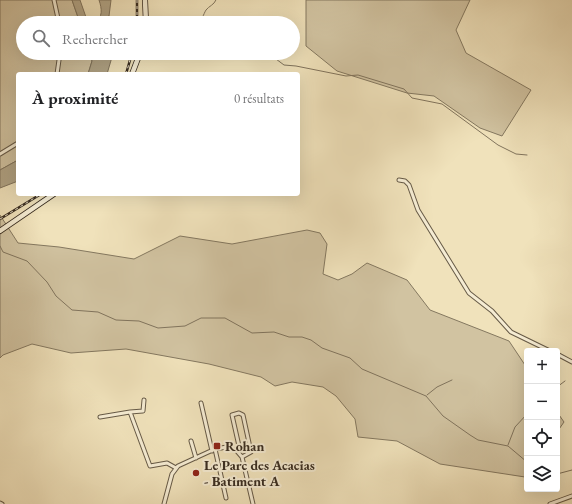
<!DOCTYPE html>
<html lang="fr">
<head>
<meta charset="utf-8">
<style>
	body { margin:0; font-family:"EB Garamond",serif; background:#f2f2f2; color:#202124 }
	.controls { position:absolute; right:12px; bottom:12px; display:grid; overflow:hidden; border-radius:4px; box-shadow:0 4px 16px #0002 }
	.controls button { width:36px; height:36px; display:grid; place-items:center; padding:0; border:0; border-bottom:1px solid #e0e0e0; background:#fff; color:#202124; font:20px sans-serif }
	.list { margin:0; padding:0; list-style:none }
	h2 { display:flex; justify-content:space-between; align-items:center; height:52px; margin:0; padding:0 16px; font-size:17px }
	h2 small { font-size:13px; font-weight:400; color:#757577 }
	.icon { flex:none; width:22px; height:22px; fill:none; stroke:currentColor; stroke-width:2; stroke-linecap:round; stroke-linejoin:round }
	.map { position:relative; flex:none; width:572px; height:504px; overflow:hidden }
	.search { position:absolute; background:#fff; box-shadow:0 4px 16px #0002; left:16px; top:16px; width:284px; height:44px; display:flex; align-items:center; gap:10px; box-sizing:border-box; padding:0 14px; border-radius:22px; color:#757577; font-size:15px }
	.panel { position:absolute; background:#fff; box-shadow:0 4px 16px #0002; left:16px; top:72px; width:284px; height:124px; border-radius:4px }
	.map>svg:first-child { display:block }
</style>
</head>
<body>
<div class="map">
<svg width="572" height="504" viewBox="0 0 572 504">
	<rect width="100%" height="100%" fill="#f0e2bb"/>
	<filter id="stains"><feTurbulence type="fractalNoise" baseFrequency=".005" numOctaves="4"/><feColorMatrix values="0 0 0 0 .2 0 0 0 0 .09 0 0 0 0 .02 0 0 0 .5 -.17"/></filter>
	<radialGradient id="worn" r=".72"><stop offset=".6" stop-color="#630" stop-opacity="0"/><stop offset="1" stop-color="#630" stop-opacity=".3"/></radialGradient>
	<!-- green -->
	<path fill="#d1c3a1" stroke="#847860" d="M 0,0 L 72,0 L 80,23 L 23,23 L 23,53 L 90,53 L 92,61 L 88,74 L 18,74 L 18,160 L 0,170 Z
		M 306,0 L 470,0 L 456,30 L 466,53 L 531,90 L 502,136 L 480,128 L 434,96 L 407,93 L 337,71 L 306,46 Z
		M 0,215 L 18,243 L 59,247 L 134,259 L 180,236 L 232,244 L 307,230 L 320,233 L 327,244 L 323,274 L 338,280 L 352,274 L 367,263 L 407,280 L 430,310 L 509,341 L 527,368 L 527,474 L 525,477 L 440,464 L 397,441 L 358,437 L 355,419 L 336,396 L 323,387 L 292,382 L 275,386 L 261,377 L 209,364 L 126,349 L 71,353 L 32,344 L 3,355 L 0,358 Z
		M 557,412 L 564,422 L 557,432 Z"/>
	<!-- water -->
	<path fill="#b1a486" stroke="#81745d" d="M 72,0 L 80,0 L 88,23 L 80,23 Z
		M 99,0 L 111,0 L 109,16 L 104,23 L 95,23 C 103,17 102,9 99,0 Z
		M 90,53 L 111,53 L 112,57 L 107,74 L 88,74 L 92,61 Z
		M 18,160 L 18,181 L 0,188 L 0,170 Z"/>
	<g fill="none" stroke-linecap="round" stroke-linejoin="round">
		<!-- stream -->
		<path stroke="#81745d" stroke-width="1" d="M 109,16 L 112,23
			M 198,23 C 203,19 203,15 206,10 C 209,6 214,5 216,0
			M 268,53 L 284,65 L 296,66 L 346,76 L 358,75 L 404,89 L 412,98 L 442,104 L 498,145 L 516,154 L 527,155
			M 141,54 L 150,53
			M 0,246 L 3,252 L 27,261 L 47,282 L 56,296 L 72,310 L 98,312 L 116,320 L 139,321 L 158,328 L 185,326 L 201,318 L 225,318 L 252,333 L 274,332 L 289,337 L 302,337 L 311,340 L 322,348 L 350,358 L 362,369 L 426,396 L 443,416 L 470,435 L 478,440 L 508,446 L 527,462
			M 557,387 L 565,381
			M 427,395 L 437,387 L 452,380
			M 508,445 L 515,427 L 527,414
			M 557,474 L 572,470"/>
		<defs>
			<path id="minor" d="M 54,0 L 59,23
				M 57,74 L 60,53
				M 0,154 L 18,143
				M 399,180 L 405,181 L 409,185 L 418,210 L 469,293 L 492,311 L 511,332 L 550,351
				M 557,354 L 572,362
				M 201,403 L 212,451
				M 130,412 L 143,411 L 144,400
				M 100,417 L 130,412 L 150,466 L 167,463 L 176,468
				M 191,441 L 196,458
				M 215,449 L 226,498
				M 236,450 L 239,446 L 232,415 L 239,413 L 243,415 L 251,452 L 242,457
				M 0,503 L 2,504
				M 164,504 L 172,474 L 178,466 L 215,449 L 227,447 L 236,450 L 242,457 L 253,504
				M 550,504 L 572,496"/>
			<path id="secondary" d="M 145,0 L 146,23
				M 132,74 L 140,53
				M 0,231 L 54,194"/>
		</defs>
		<!-- minor casing -->
		<use href="#minor" stroke="#665a47" stroke-width="5"/>
		<!-- secondary casing -->
		<use href="#secondary" stroke="#382c20" stroke-width="6"/>
		<!-- minor -->
		<use href="#minor" stroke="#f5ecd3" stroke-width="3"/>
		<!-- secondary -->
		<use href="#secondary" stroke="#f5ecd3" stroke-width="4.5"/>
		<defs>
			<path id="rail" d="M 137,0 L 137,23
				M 126,74 L 132,53
				M 0,219 L 41,194"/>
		</defs>
		<!-- rail casing -->
		<use href="#rail" stroke="#382c20" stroke-width="2.5"/>
		<!-- rail -->
		<use href="#rail" stroke="#f5ecd3" stroke-width="1" stroke-dasharray="3" stroke-linecap="butt"/>
	</g>
	<!-- markers -->
	<g fill="#8f2418" stroke="#f5ecd3" stroke-width="1.5">
		<rect x="213" y="442" width="8" height="8" rx="2"/>
		<circle cx="196" cy="473" r="4"/>
	</g>
	<g text-anchor="middle" dominant-baseline="central" stroke-width="4" stroke-linejoin="round" paint-order="stroke">
		<!-- poi labels -->
		<g font-size="14" font-weight="bold" fill="#382c20" stroke="#f5ecd3" text-anchor="start">
			<text x="225" y="446">Rohan</text>
			<text x="204" y="465">Le Parc des Acacias<tspan x="204" dy="16">- Batiment A</tspan></text>
		</g>
	</g>
	<rect width="100%" height="100%" filter="url(#stains)"/>
	<rect width="100%" height="100%" fill="url(#worn)"/>
</svg>
<div class="controls">
<button>+</button>
<button>−</button>
<button><svg class="icon" aria-label="locate" viewBox="0 0 24 24"><circle cx="12" cy="12" r="6"/><path d="M12 2v4M12 18v4M2 12h4M18 12h4"/></svg></button>
<button><svg class="icon" aria-label="layers" viewBox="0 0 24 24"><path d="M12 4l9 5-9 5-9-5zM3 14l9 5 9-5"/></svg></button>
</div>
<div class="search"><svg class="icon" aria-label="search" viewBox="0 0 24 24"><circle cx="10" cy="10" r="6"/><path d="M15 15l6 6"/></svg>Rechercher</div>
<section class="panel">
<h2>À proximité<small>0 résultats</small></h2>
<ul class="list">
</ul>
</section>
</div>
</body>
</html>
